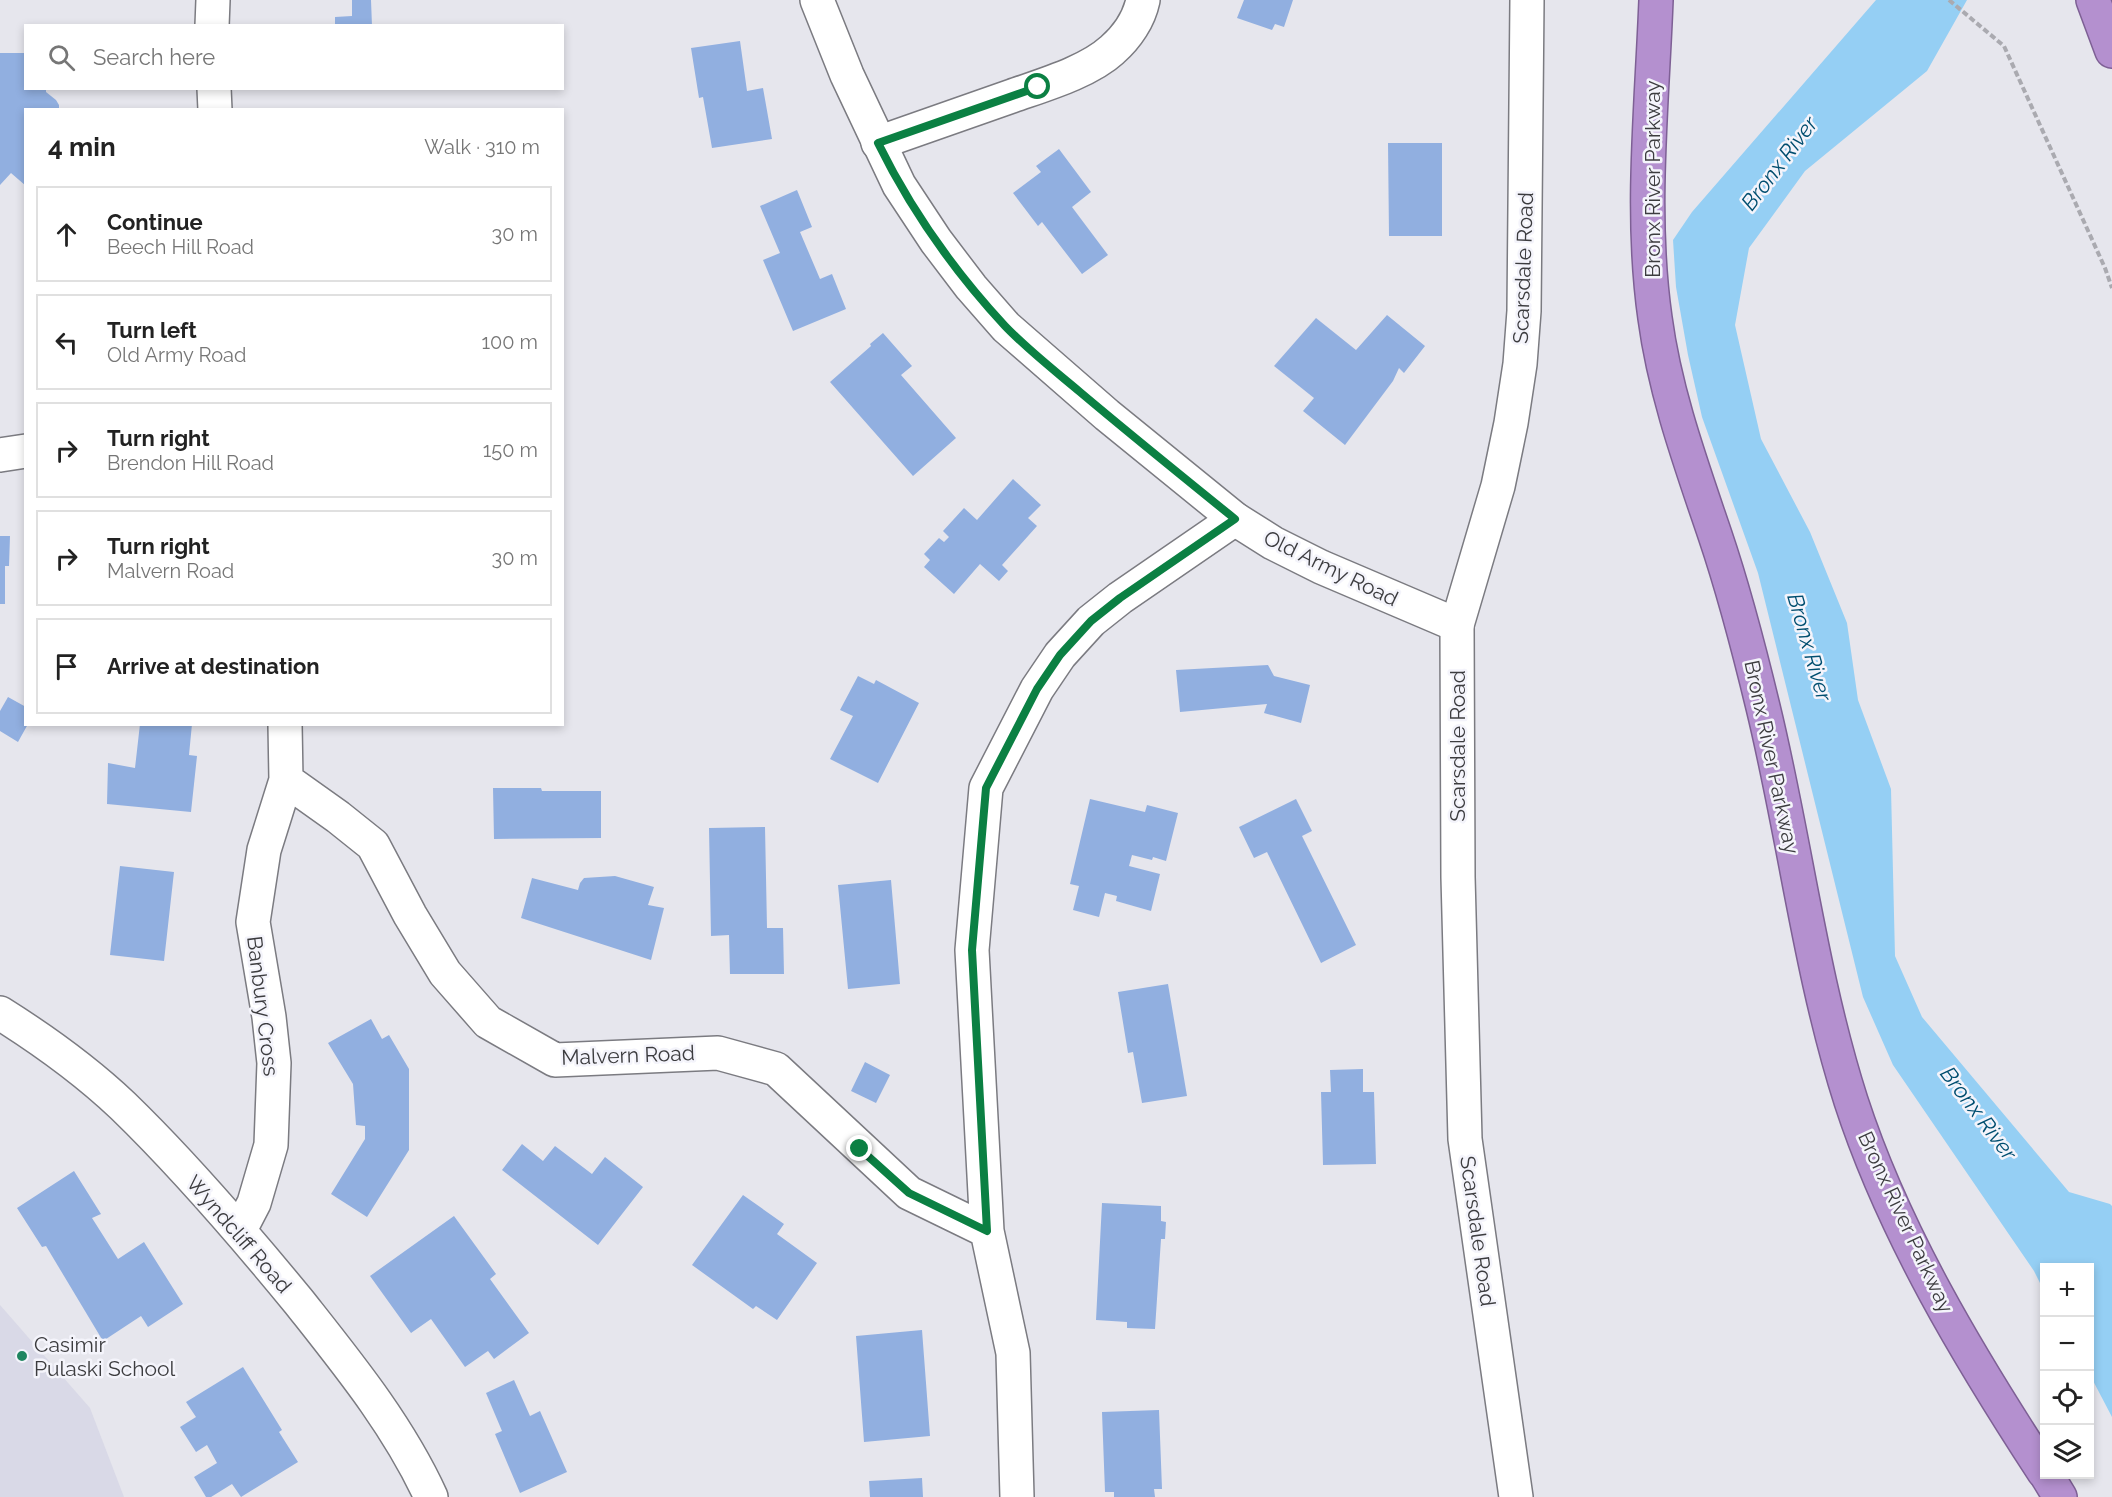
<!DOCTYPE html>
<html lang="en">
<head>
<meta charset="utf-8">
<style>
	body { margin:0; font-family:Raleway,sans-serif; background:#f6f6f6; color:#222 }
	.controls { position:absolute; right:18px; bottom:18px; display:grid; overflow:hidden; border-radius:0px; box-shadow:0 3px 9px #0003 }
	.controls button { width:54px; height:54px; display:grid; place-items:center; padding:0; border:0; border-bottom:2px solid #e0e0e0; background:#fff; color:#222; font:30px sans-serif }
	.stop { position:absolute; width:18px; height:18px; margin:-14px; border:4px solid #0b8043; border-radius:50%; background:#fff }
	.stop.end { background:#0b8043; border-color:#fff; box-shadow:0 2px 6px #0008 }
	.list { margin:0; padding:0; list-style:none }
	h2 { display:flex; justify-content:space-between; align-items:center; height:78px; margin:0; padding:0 24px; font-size:26px }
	h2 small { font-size:20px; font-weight:400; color:#767676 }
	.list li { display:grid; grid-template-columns:39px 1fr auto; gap:18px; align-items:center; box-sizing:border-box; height:96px; margin:0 12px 12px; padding:0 12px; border:2px solid #e0e0e0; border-radius:0px }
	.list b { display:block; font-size:22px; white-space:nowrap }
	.list p { margin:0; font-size:20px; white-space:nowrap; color:#767676 }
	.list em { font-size:20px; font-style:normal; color:#767676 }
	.icon { flex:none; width:33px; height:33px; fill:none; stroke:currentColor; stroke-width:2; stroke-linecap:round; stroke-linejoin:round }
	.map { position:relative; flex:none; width:2112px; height:1497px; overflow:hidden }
	.search { position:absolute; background:#fff; box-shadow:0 3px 9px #0003; left:24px; top:24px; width:540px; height:66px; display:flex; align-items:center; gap:15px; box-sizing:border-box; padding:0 21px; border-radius:0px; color:#767676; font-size:22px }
	.panel { position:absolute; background:#fff; box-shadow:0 3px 9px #0003; left:24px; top:108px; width:540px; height:618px; border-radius:0px }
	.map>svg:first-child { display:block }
</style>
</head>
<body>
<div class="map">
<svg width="2112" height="1497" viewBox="0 0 2112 1497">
	<rect width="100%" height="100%" fill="#e6e6ed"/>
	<!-- built -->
	<path fill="#d9d9e7" d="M 0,1305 L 90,1408 L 124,1497 L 0,1497 Z"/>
	<!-- water -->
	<path fill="#95cff4" d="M 1876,0 L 1967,0 L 1927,71 L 1805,171 L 1749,248 L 1735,325 L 1761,439 L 1810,532 L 1847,623 L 1858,700 L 1891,789 L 1895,956 L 1922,1017 L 2069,1192 L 2110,1204 L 2112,1206 L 2112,1417 L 2090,1375 L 2090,1268 L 2044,1268 L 2044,1291 L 2034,1271 L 1893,1065 L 1863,997 L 1758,573 L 1702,417 L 1688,355 L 1676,287 L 1673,240 L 1692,212 Z"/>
	<!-- building -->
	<path fill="#91afe0" d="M 352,0 L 371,0 L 372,26 L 335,26 L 335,17 L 352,16 Z
		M 1244,0 L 1293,0 L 1284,27 L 1275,24 L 1272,30 L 1237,18 Z
		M 740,41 L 747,91 L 763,88 L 772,139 L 712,148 L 703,97 L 699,98 L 691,48 Z
		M 0,53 L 26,53 L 26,88 L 46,88 L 46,92 L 56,100 L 59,105 L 59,110 L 26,110 L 26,186 L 11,173 L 0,185 Z
		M 1388,143 L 1442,143 L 1442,236 L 1389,236 Z
		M 1059,149 L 1091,192 L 1072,207 L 1108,255 L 1082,274 L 1042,222 L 1038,226 L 1013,193 L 1041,172 L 1036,166 Z
		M 797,190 L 812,227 L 800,232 L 820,279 L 832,274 L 846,309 L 793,331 L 763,260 L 780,253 L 760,206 Z
		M 1387,315 L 1425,346 L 1404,373 L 1399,368 L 1393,381 L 1345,445 L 1303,411 L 1314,398 L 1274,366 L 1316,318 L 1356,350 Z
		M 883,333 L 912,366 L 901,375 L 956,438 L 913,476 L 830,382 L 871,346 L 870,344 Z
		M 1013,479 L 1041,505 L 1028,518 L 1037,526 L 1002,565 L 1008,571 L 999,581 L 980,564 L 954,594 L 924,567 L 930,560 L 924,554 L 939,538 L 944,542 L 949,537 L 943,531 L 964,508 L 977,520 Z
		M 0,536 L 10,536 L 9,566 L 5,566 L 5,604 L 0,604 Z
		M 1268,665 L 1274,676 L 1310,685 L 1301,723 L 1264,713 L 1267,704 L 1180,712 L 1176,670 Z
		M 858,676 L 874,684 L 876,680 L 919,703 L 878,783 L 830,759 L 853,716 L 840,710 Z
		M 8,697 L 26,707 L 26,724 L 28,724 L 18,742 L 0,731 L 0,711 Z
		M 140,724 L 192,724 L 189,755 L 197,756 L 191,812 L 107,804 L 108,763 L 135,768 Z
		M 493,788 L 541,788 L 542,791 L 601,791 L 601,838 L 494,839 Z
		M 1090,799 L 1145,812 L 1147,805 L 1178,813 L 1166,861 L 1153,857 L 1152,860 L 1132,855 L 1129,866 L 1160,874 L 1151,911 L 1116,901 L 1117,896 L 1105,893 L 1099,917 L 1073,910 L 1079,886 L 1070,884 Z
		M 1296,799 L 1312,831 L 1302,836 L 1356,945 L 1321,963 L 1267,852 L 1254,858 L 1239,827 Z
		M 765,827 L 767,928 L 783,928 L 784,974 L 730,974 L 729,935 L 711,936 L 709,828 Z
		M 120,866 L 174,872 L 164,961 L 110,955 Z
		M 615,876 L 654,887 L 648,905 L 664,908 L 651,960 L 521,918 L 532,878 L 578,890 L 580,883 L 584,878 Z
		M 891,880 L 900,984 L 848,989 L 838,885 Z
		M 1168,984 L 1187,1096 L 1142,1103 L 1133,1052 L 1128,1053 L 1118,992 Z
		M 371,1019 L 382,1039 L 389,1035 L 409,1069 L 409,1150 L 367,1217 L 331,1194 L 365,1139 L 365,1126 L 356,1125 L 353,1084 L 328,1043 Z
		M 865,1062 L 890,1075 L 876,1103 L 851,1091 Z
		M 1363,1069 L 1363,1092 L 1374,1092 L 1376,1164 L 1323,1165 L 1321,1092 L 1331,1092 L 1330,1070 Z
		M 522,1144 L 543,1161 L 555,1146 L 592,1174 L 605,1157 L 643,1187 L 598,1245 L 502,1170 Z
		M 74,1171 L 101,1214 L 92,1218 L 118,1259 L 144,1242 L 183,1304 L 148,1327 L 141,1316 L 103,1341 L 46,1246 L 42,1247 L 17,1208 Z
		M 743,1195 L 784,1224 L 777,1234 L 817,1263 L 777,1320 L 756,1306 L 753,1309 L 692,1265 Z
		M 1102,1203 L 1161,1206 L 1161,1221 L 1166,1222 L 1165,1239 L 1161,1239 L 1155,1329 L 1127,1328 L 1127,1322 L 1096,1320 Z
		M 454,1216 L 496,1274 L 490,1279 L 529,1333 L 494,1359 L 488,1351 L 465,1367 L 431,1319 L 411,1333 L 370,1276 Z
		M 922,1330 L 930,1436 L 864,1442 L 856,1336 Z
		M 243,1367 L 282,1430 L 279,1432 L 298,1462 L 241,1497 L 232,1484 L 211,1497 L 206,1497 L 194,1477 L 217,1463 L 207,1445 L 196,1452 L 180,1427 L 196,1417 L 186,1402 Z
		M 514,1380 L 530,1416 L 540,1411 L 567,1472 L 520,1493 L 495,1434 L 502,1431 L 486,1393 Z
		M 1159,1410 L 1162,1489 L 1154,1489 L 1155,1497 L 1114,1497 L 1114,1492 L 1105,1492 L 1102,1412 Z
		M 922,1478 L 923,1497 L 870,1497 L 869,1481 Z"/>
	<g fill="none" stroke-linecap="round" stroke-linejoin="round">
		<defs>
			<path id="minor" d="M 212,26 L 213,0
				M 214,88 L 215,110
				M 878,143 C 923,127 968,111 1012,96 C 1043,85 1088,72 1112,50 C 1127,37 1139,19 1143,0
				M 0,455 L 26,451
				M 1457,625 L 1498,486 L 1511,423 L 1520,364 L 1524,311 L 1527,0
				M 286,780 L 338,817 L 373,845 L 410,915 L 445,973 L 488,1022 L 555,1060 L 718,1053 L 776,1069 L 909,1193 L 987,1231
				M 0,1013 C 43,1040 86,1071 123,1106 C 186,1167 244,1235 299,1302 C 348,1364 398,1425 431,1497
				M 240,1230 L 254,1203 L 271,1145 L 274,1063 L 269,1017 L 253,922 L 264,850 L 286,780 L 285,724
				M 1017,1497 L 1013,1353 L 987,1231 L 972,950 L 986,788 L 1037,689 L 1060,655 L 1091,621 L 1120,598 L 1235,519"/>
			<path id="tertiary" d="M 817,0 L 847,75 L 899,185 L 936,241 L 971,287 L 1006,327 L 1107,415 L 1235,519 L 1273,543 L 1321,567 L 1457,625 L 1458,877 L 1465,1139 L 1516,1497"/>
			<path id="trunk" d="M 1656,0 C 1652,106 1640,213 1655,318 C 1665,393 1691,464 1715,535 C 1734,591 1749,649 1763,707 C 1795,838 1810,973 1851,1101 C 1894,1233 1969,1357 2044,1472
				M 2093,0 L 2112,51
				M 2046,1474 L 2060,1497"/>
		</defs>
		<!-- minor casing -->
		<use href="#minor" stroke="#7b7b81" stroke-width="36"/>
		<!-- tertiary casing -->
		<use href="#tertiary" stroke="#7b7b81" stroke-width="36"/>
		<!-- trunk casing -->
		<use href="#trunk" stroke="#7e6095" stroke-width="36"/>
		<!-- path -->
		<path stroke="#aaaab0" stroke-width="4" stroke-dasharray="6 3" stroke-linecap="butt" d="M 1949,0 L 2004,46 L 2105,268 L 2112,288"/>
		<!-- minor -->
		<use href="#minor" stroke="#fff" stroke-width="33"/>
		<!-- tertiary -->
		<use href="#tertiary" stroke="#fff" stroke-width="33"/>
		<!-- trunk -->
		<use href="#trunk" stroke="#b490cf" stroke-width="33"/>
	</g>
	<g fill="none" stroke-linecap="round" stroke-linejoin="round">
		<!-- route -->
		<path stroke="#0b8043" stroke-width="8" d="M 860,1149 L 909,1193 L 987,1231 L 972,950 L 986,788 L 1037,689 L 1060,655 L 1091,621 L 1120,598 L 1235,519 C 1183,477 1131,435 1080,392 C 1055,371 1028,350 1005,326 C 954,271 911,210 878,143 L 1038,87"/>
	</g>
	<!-- markers -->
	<circle fill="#1f8560" stroke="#f4f4fb" stroke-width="2" cx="22" cy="1356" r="6"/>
	<g text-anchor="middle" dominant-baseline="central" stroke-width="5" stroke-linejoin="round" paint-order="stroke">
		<!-- street labels -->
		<g font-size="21" fill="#3c3c3f" stroke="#f4f4fb">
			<text transform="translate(1652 179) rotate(-90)">Bronx River Parkway</text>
			<text transform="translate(1523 268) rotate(-88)">Scarsdale Road</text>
			<text transform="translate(1331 568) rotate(26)">Old Army Road</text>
			<text transform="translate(1457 746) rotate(-90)">Scarsdale Road</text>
			<text transform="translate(1772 757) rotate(78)">Bronx River Parkway</text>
			<text transform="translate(263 1006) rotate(83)">Banbury Cross</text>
			<text transform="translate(628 1055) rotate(-2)">Malvern Road</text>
			<text transform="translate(1906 1222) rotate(65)">Bronx River Parkway</text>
			<text transform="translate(1478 1231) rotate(82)">Scarsdale Road</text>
			<text transform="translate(239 1234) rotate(49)">Wyndcliff Road</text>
		</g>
		<!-- poi labels -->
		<g font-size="21" fill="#3c3c3f" stroke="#f4f4fb" text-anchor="start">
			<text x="34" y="1344">Casimir<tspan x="34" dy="24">Pulaski School</tspan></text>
		</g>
		<!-- water labels -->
		<g font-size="22" font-style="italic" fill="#004e70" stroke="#f4f4fb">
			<text transform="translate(1779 163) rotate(-53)">Bronx River</text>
			<text transform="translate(1810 647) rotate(74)">Bronx River</text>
			<text transform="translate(1979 1113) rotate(53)">Bronx River</text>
		</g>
	</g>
</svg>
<div class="controls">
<button>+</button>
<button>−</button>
<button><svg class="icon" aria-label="locate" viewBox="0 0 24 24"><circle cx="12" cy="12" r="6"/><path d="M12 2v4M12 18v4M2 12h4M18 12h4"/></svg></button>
<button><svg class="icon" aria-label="layers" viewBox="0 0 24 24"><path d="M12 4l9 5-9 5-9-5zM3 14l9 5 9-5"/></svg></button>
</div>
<div class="stop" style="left:1038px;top:87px"></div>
<div class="stop end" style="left:860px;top:1149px"></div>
<div class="search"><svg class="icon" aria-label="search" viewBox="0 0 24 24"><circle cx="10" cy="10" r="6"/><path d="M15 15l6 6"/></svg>Search here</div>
<section class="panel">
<h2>4 min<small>Walk · 310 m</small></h2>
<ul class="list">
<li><svg class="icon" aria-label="ahead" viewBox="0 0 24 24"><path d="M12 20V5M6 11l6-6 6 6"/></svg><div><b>Continue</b><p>Beech Hill Road</p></div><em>30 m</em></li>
<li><svg class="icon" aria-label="left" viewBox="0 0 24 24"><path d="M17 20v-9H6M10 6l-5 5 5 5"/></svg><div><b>Turn left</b><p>Old Army Road</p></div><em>100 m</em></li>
<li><svg class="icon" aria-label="right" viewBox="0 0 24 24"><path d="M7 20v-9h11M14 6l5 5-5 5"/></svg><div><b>Turn right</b><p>Brendon Hill Road</p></div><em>150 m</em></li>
<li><svg class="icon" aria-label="right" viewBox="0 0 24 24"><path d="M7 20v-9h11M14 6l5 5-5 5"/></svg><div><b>Turn right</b><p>Malvern Road</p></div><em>30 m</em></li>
<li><svg class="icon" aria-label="arrive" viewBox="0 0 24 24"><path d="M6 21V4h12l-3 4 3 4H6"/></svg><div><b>Arrive at destination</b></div></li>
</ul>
</section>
</div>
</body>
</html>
